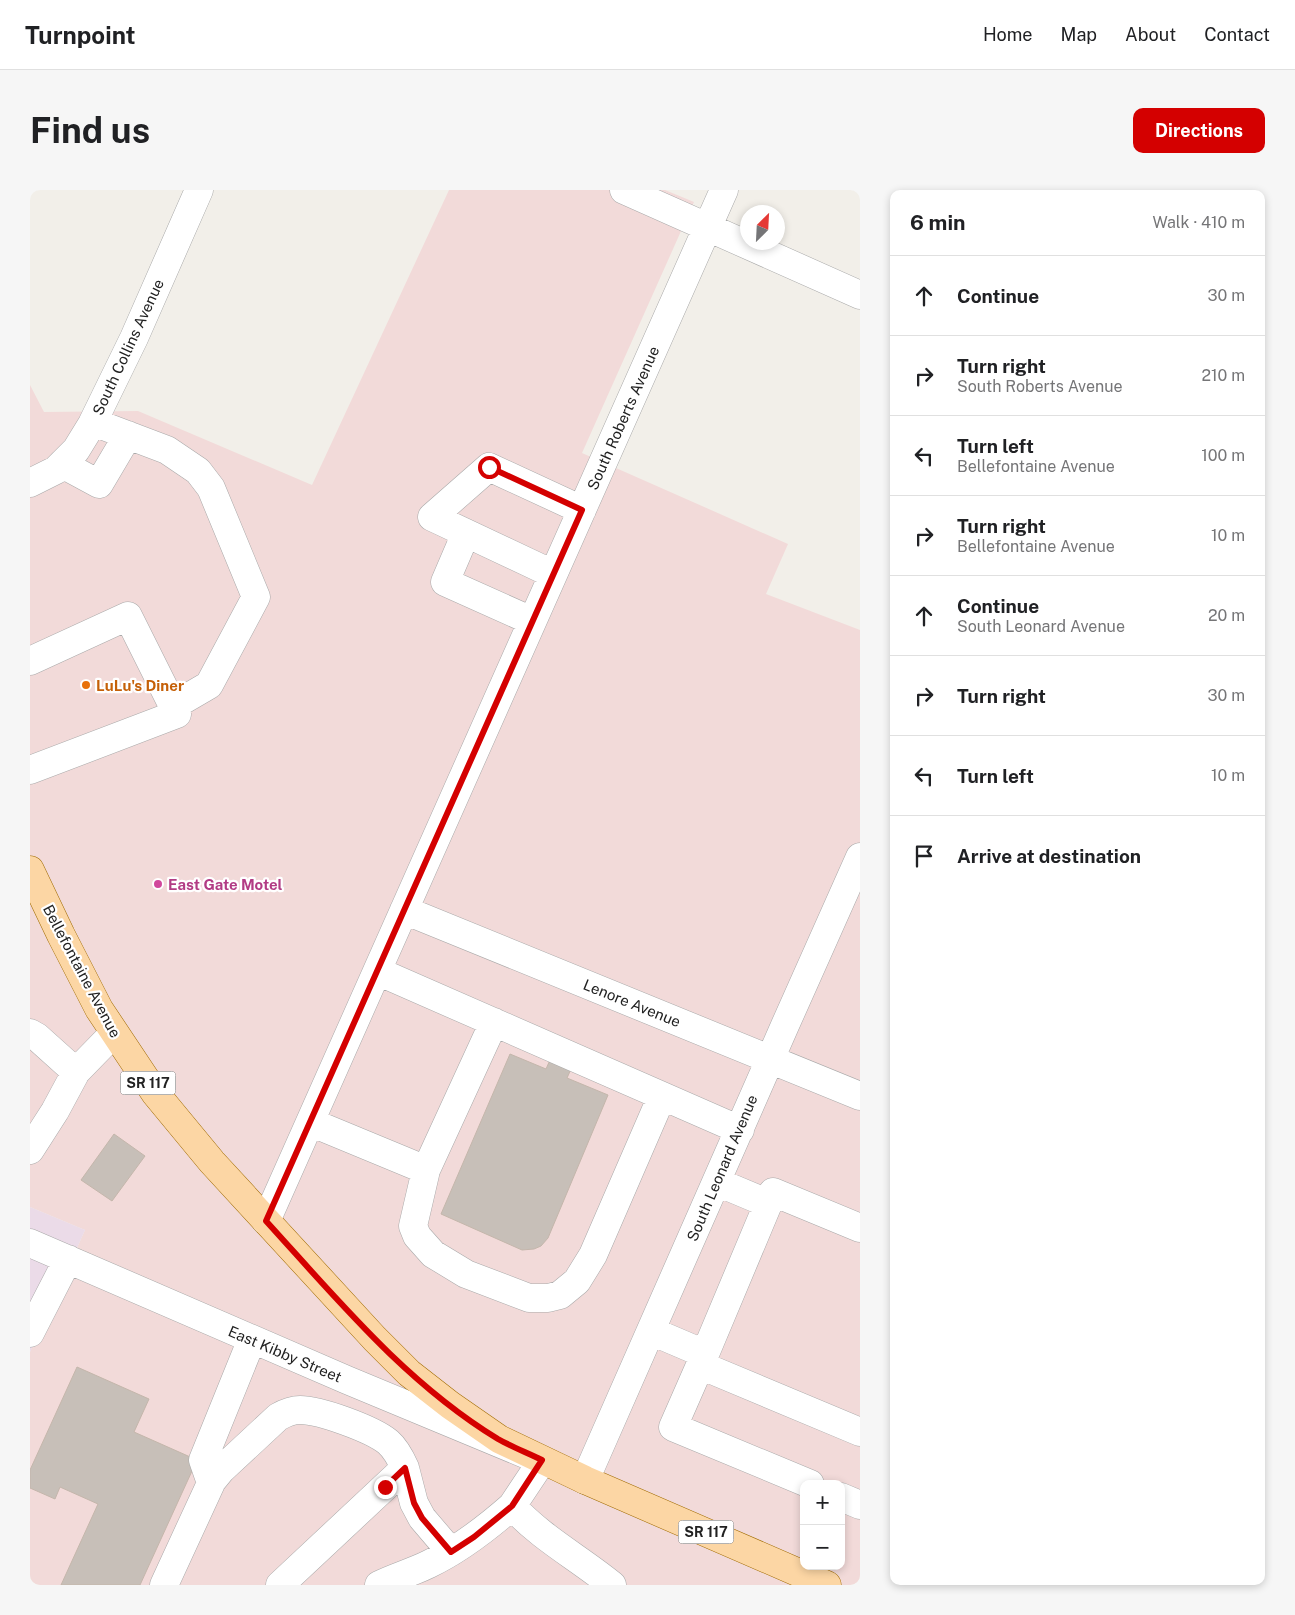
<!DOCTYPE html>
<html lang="en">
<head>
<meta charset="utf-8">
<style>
	body { margin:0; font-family:"Public Sans",sans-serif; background:#f6f6f6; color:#202124 }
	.controls { position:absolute; right:15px; bottom:15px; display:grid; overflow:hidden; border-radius:10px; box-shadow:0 2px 8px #0003 }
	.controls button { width:45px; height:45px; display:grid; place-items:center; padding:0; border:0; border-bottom:1px solid #e0e0e0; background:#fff; color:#202124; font:25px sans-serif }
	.compass { position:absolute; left:710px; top:15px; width:45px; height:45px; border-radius:50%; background:#fff; box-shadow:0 2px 8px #0003; rotate:24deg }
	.stop { position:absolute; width:15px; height:15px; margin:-11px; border:4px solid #d40000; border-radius:50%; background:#fff }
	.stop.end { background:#d40000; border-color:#fff; box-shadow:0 1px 5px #0008 }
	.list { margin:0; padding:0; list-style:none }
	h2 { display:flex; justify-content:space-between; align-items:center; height:65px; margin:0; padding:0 20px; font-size:21px }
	h2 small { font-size:16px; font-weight:400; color:#757577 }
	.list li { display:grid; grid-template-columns:32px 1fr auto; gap:15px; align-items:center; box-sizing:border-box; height:80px; padding:0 20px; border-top:1px solid #e0e0e0 }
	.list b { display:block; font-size:19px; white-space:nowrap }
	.list p { margin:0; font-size:16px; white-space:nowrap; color:#757577 }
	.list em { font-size:16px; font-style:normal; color:#757577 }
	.icon { flex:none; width:28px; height:28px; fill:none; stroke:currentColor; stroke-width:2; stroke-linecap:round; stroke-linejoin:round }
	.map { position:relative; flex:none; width:830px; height:1395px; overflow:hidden; border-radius:10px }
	header { display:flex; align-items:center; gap:30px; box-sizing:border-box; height:70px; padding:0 25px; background:#fff; border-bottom:1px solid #e0e0e0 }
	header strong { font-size:24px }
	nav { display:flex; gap:28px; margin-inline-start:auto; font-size:18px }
	.intro { display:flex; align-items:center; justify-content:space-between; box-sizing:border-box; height:120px; padding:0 30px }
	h1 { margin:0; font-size:35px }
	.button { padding:12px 22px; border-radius:10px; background:#d40000; color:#fff; font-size:18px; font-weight:700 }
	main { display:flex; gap:30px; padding:0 30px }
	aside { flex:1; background:#fff; border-radius:10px; box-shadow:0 2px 8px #0003 }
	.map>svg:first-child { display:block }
</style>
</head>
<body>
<header>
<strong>Turnpoint</strong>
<nav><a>Home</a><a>Map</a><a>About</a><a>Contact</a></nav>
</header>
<div class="intro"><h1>Find us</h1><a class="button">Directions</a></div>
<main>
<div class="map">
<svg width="830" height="1395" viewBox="0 0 830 1395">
	<rect width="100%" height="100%" fill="#f2efe9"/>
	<!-- commercial -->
	<path fill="#f2dad9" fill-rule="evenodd" d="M 419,0 L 635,0 L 664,12 L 552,263 L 758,354 L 736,404 L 830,440 L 830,1395 L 0,1395 L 0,1162 L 55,1040 L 0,1017 L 0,195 L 14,222 L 108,221 L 282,295 ZM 774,1294 L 811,1294 L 811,1376 L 774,1376 Z"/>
	<!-- industrial -->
	<path fill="#ebdbe8" d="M 0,1017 L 55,1040 L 0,1162 Z"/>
	<!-- building -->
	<path fill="#c7bfb8" stroke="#c4b6ab" d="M 524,861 L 545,870 L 537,888 L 578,905 L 518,1048 L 511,1056 L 504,1059 L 492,1060 L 411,1024 L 480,864 L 516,879 Z
		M 84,944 L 115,966 L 82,1011 L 51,990 Z
		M 47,1177 L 119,1209 L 104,1242 L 167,1270 L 110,1395 L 31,1395 L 68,1314 L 30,1297 L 25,1309 L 0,1298 L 0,1280 Z"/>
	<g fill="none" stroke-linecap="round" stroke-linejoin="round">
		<defs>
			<path id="minor" d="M 594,0 L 830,105
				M 63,232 L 137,260 L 168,281 L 181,298 L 226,407 L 179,495 L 143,516
				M 32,274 L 69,294 L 98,245
				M 0,293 L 26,280 L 46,260 L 62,234 L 104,148 L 169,0
				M 436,343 L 415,392 L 502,431
				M 523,384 L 402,327 L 459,277 L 552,320
				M 0,471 L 98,426 L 147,524 L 0,580
				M 374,720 L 830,906
				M 347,781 L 710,940
				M 0,843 L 7,847 L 46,882
				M 280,932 L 396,980 L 464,832
				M 0,960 L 25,921 L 46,882 L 84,843
				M 396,980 L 383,1036 L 387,1046 L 403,1064 L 436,1084 L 499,1108 L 518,1108 L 530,1105 L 547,1091 L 563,1065 L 632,906
				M 687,992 L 737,1013
				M 236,1031 L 694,0
				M 0,1053 L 317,1190 L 512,1271 L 482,1316 C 511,1348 549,1368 582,1395
				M 621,1141 L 675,1164 L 743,1002 L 830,1038
				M 0,1143 L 38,1069
				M 675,1164 L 643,1237 L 780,1294
				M 670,1175 L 830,1242
				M 375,1278 L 384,1313 L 392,1328 L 421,1362
				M 555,1290 C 647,1082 737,874 830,667
				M 181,1293 L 173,1270 L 222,1149
				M 811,1307 L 830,1315
				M 134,1395 L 182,1291 L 191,1280 L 248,1227 C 255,1223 262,1220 270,1220 C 290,1220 342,1239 358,1252 C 366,1259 371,1269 375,1278 L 250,1395
				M 349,1395 C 365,1387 383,1382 399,1374 C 430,1359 457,1338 482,1316"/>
			<path id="major" d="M 0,680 L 31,745 L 69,819 L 125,903 L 182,972 L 345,1149 L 379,1183 L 420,1215 L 469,1249 L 555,1290 L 797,1395"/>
		</defs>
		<!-- minor casing -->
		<use href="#minor" stroke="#a9a9a9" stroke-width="29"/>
		<!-- major casing -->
		<use href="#major" stroke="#a06b00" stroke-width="29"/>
		<!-- minor -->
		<use href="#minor" stroke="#fff" stroke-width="28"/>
		<!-- major -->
		<use href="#major" stroke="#fcd6a4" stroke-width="28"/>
	</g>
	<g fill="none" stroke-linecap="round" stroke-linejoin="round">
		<!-- route -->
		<path stroke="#d40000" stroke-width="6" d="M 355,1297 L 375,1278 L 384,1313 L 392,1328 L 421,1362 L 444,1347 L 482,1316 L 512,1270 C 498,1263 482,1257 468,1249 C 376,1193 308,1110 236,1031 L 552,320 L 459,277"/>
	</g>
	<!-- markers -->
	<circle fill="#e8710a" stroke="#fff" stroke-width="2" cx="56" cy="495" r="5"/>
	<circle fill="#d1479c" stroke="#fff" stroke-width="2" cx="128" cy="694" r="5"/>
	<g text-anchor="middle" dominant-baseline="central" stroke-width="4.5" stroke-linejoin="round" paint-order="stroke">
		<!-- shield labels -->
		<g fill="#fff" stroke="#646464" stroke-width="1">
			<rect x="90.5" y="881.5" width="55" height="23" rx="4"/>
			<rect x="648.5" y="1330.5" width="55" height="23" rx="4"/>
		</g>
		<g font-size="14" font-weight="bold" fill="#222">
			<text x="118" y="893">SR 117</text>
			<text x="676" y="1342">SR 117</text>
		</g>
		<!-- street labels -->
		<g font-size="15" fill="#222" stroke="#fff">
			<text transform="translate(98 157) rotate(-65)">South Collins Avenue</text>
			<text transform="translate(593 228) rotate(-66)">South Roberts Avenue</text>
			<text transform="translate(52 781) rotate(62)">Bellefontaine Avenue</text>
			<text transform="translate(602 813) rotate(22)">Lenore Avenue</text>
			<text transform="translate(692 978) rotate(-67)">South Leonard Avenue</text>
			<text transform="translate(255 1164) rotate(23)">East Kibby Street</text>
		</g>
		<!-- food labels -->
		<g font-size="15" font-weight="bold" fill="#c56008" stroke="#fff" text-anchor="start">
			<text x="66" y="495">LuLu's Diner</text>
		</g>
		<!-- hotel labels -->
		<g font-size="15" font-weight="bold" fill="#b23c85" stroke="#fff" text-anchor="start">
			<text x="138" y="694">East Gate Motel</text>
		</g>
	</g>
</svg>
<div class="controls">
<button>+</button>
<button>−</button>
</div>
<svg class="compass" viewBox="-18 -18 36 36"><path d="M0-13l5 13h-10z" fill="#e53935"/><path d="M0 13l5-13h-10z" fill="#757577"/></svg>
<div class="stop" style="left:459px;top:277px"></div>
<div class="stop end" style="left:355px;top:1297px"></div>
</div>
<aside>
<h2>6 min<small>Walk · 410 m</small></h2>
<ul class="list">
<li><svg class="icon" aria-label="ahead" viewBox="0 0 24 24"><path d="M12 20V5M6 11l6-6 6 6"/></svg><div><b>Continue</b></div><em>30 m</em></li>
<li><svg class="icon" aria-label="right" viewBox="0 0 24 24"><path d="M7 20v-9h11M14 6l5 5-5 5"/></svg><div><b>Turn right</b><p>South Roberts Avenue</p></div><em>210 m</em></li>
<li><svg class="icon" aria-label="left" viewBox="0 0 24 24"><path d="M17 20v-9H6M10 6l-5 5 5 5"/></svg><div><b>Turn left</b><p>Bellefontaine Avenue</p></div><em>100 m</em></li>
<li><svg class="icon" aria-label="right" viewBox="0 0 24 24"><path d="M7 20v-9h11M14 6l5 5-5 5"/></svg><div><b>Turn right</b><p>Bellefontaine Avenue</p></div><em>10 m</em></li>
<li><svg class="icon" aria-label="ahead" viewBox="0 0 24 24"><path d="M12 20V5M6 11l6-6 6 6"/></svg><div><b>Continue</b><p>South Leonard Avenue</p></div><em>20 m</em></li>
<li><svg class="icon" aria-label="right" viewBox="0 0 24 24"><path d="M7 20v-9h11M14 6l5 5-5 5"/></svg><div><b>Turn right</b></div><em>30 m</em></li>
<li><svg class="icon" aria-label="left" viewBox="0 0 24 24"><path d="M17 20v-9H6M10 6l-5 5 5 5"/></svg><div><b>Turn left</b></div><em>10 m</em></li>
<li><svg class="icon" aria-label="arrive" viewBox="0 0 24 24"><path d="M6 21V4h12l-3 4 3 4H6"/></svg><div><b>Arrive at destination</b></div></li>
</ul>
</aside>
</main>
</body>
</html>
